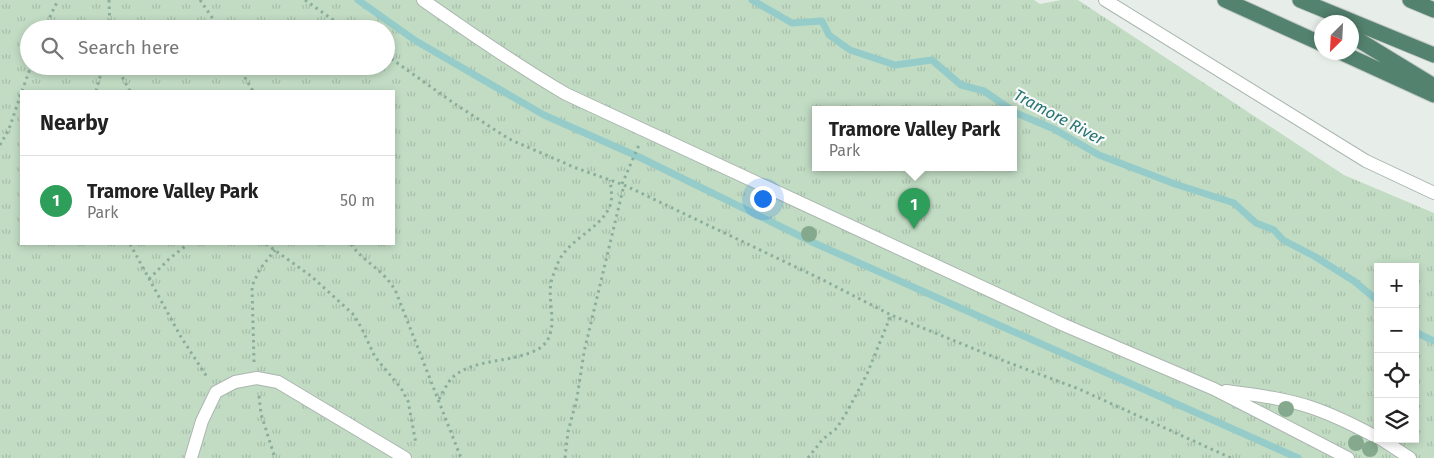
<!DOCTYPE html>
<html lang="en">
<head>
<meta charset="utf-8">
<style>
	body { margin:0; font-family:"Fira Sans",sans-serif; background:#f2f2f2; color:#222 }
	.controls { position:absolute; right:15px; bottom:15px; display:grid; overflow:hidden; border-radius:0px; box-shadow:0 2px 8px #0003 }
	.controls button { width:45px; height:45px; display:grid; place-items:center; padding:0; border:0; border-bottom:1px solid #e0e0e0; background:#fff; color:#222; font:25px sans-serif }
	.compass { position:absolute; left:1314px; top:15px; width:45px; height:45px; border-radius:50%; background:#fff; box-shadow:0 2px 8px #0003; rotate:204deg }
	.you { position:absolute; left:762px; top:198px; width:18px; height:18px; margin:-12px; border:4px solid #fff; border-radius:50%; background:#1a73e8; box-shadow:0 0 0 8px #1a73e833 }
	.badge { display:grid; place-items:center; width:32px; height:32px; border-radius:50%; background:#d93025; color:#fff; font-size:16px; font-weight:700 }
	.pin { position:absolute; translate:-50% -41px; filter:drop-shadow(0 1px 2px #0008) }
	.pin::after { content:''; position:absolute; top:26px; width:18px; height:15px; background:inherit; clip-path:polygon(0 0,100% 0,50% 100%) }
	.popup { position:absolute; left:812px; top:106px; width:205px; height:65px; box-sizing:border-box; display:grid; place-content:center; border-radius:0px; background:#fff; filter:drop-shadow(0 1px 4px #0005); font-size:16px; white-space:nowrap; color:#767676 }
	.popup b { font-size:19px; color:#222 }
	.popup::after { content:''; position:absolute; left:50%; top:100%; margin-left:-10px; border:10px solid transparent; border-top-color:#fff }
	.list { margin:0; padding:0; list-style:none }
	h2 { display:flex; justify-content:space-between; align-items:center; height:65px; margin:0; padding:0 20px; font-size:21px }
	h2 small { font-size:16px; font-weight:400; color:#767676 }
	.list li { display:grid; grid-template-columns:32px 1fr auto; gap:15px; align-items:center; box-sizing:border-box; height:90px; padding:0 20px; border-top:1px solid #e0e0e0 }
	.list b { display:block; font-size:19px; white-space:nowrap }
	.list p { margin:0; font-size:16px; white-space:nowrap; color:#767676 }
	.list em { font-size:16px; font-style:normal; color:#767676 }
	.icon { flex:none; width:28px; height:28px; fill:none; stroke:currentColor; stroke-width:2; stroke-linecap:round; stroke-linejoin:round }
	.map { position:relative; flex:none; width:1434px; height:458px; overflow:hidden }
	.search { position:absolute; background:#fff; box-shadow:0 2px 8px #0003; left:20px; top:20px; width:375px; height:55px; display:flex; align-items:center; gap:12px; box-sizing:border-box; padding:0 18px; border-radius:28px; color:#767676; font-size:19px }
	.panel { position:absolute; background:#fff; box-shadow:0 2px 8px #0003; left:20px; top:90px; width:375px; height:155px; border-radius:0px }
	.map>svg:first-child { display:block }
</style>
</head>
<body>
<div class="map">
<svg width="1434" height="458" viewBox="0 0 1434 458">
	<defs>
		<pattern id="park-tufts" width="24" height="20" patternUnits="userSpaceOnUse" patternTransform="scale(1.25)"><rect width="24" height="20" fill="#c2dcc4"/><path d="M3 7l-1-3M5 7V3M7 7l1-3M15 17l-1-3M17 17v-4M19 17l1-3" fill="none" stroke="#a7bea9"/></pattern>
	</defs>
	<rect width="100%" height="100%" fill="#e7eee9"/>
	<!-- park -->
	<path fill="url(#park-tufts)" fill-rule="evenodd" d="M 0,0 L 1034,0 L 1040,4 L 1061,0 L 1078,0 L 1344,175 L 1434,213 L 1434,458 L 0,458 ZM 29,29 L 386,29 L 386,66 L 29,66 ZM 21,91 L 394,91 L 394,244 L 21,244 ZM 815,110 L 1013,110 L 1013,168 L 815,168 ZM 1378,267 L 1415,267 L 1415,439 L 1378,439 Z"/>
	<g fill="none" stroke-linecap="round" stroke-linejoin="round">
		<!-- stream -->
		<path stroke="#95ccca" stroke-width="7" d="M 358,0 L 416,41 L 544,115 L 639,157 L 812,242 L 1298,458
			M 752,0 L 792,23 L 822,21 L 829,35 L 850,50 L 895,65 L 932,60 L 961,85 L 984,91 L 1016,113 L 1054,129 L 1099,155 L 1175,184 L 1234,203 L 1256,223 L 1274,230 L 1283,240 L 1314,256 L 1354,281 L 1378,301
			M 1415,332 L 1434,341"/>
		<defs>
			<path id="service" d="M 423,0 C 470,33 516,65 566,94 L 1064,325 L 1214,389 L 1348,458
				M 1105,0 L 1366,161 L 1434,193
				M 1226,391 C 1254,395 1283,398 1310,407 C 1334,415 1356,426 1378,438
				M 1381,439 L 1410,458
				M 191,458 L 202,421 L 216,392 L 235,382 L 257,378 L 278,382 L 405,458"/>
			<path id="trunk" d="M 1225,0 L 1322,44
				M 1300,0 L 1434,55
				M 1410,0 L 1434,10
				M 1352,36 L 1434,86
				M 1340,52 L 1434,95"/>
		</defs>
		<!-- service casing -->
		<use href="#service" stroke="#aab6af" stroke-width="14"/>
		<!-- trunk casing -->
		<use href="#trunk" stroke="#c3c9c6" stroke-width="17"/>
		<!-- path -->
		<path stroke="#8bae9c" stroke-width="3" stroke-dasharray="2.5 4" stroke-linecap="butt" d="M 109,0 L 110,29
			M 200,0 L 220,29
			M 305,0 L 346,29
			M 44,29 L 58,0
			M 386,55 L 455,104 L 509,139 L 576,168 L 624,185 L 823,280 L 891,315 L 999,359 L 1079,389 L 1231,458
			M 116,66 L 130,91
			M 238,66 L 253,91
			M 22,91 L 31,66
			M 96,91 L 103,66
			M 0,145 L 9,129 L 21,94
			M 622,184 L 639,145
			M 130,244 L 181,337 L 207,377
			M 266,244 L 311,276 L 354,315 L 362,329 L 375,357 L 401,388 L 408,401 L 416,444
			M 351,244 C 365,264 384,269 396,292 L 461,458
			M 149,279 L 169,259 L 188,244
			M 254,362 L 252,286 L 260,269 L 275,250
			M 259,396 L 261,414 L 275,458
			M 439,399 C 443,393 446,385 451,379 C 472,357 514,364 540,348 C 561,333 547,304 551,283 C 552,277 555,271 557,265 C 567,239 600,230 610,206 C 613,198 611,188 610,180
			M 565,458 L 568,432 L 577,398 L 584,352 L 624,185
			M 808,458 L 823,439 L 837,428 L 848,410 L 867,374 L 891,315"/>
		<!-- service -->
		<use href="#service" stroke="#fff" stroke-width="12"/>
		<!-- trunk -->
		<use href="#trunk" stroke="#53826e" stroke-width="15"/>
	</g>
	<!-- trees -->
	<g fill="#85a98d">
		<circle cx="809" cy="234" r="8"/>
		<circle cx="1286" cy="409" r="8"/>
		<circle cx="1356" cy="443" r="8"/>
		<circle cx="1370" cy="449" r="8"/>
	</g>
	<g text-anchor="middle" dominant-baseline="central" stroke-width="4.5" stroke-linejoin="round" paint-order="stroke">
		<!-- water labels -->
		<g font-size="16" font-style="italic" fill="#277472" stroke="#f7faf8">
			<text transform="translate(1059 117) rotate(28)">Tramore River</text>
		</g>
	</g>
</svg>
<div class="controls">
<button>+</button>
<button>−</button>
<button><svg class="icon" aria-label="locate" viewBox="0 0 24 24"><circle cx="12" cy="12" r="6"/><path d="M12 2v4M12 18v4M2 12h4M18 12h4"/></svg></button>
<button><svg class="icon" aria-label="layers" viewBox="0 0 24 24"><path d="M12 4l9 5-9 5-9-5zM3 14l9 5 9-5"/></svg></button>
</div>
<svg class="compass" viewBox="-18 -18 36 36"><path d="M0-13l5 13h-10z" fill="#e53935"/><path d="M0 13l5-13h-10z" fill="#767676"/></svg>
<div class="you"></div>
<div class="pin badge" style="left:914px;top:229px;background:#2e9e5b">1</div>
<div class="popup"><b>Tramore Valley Park</b>Park</div>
<div class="search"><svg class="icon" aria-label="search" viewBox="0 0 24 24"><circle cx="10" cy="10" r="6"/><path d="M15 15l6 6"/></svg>Search here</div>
<section class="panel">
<h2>Nearby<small></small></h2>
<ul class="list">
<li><span class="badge" style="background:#2e9e5b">1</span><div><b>Tramore Valley Park</b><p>Park</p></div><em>50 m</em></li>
</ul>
</section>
</div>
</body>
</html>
